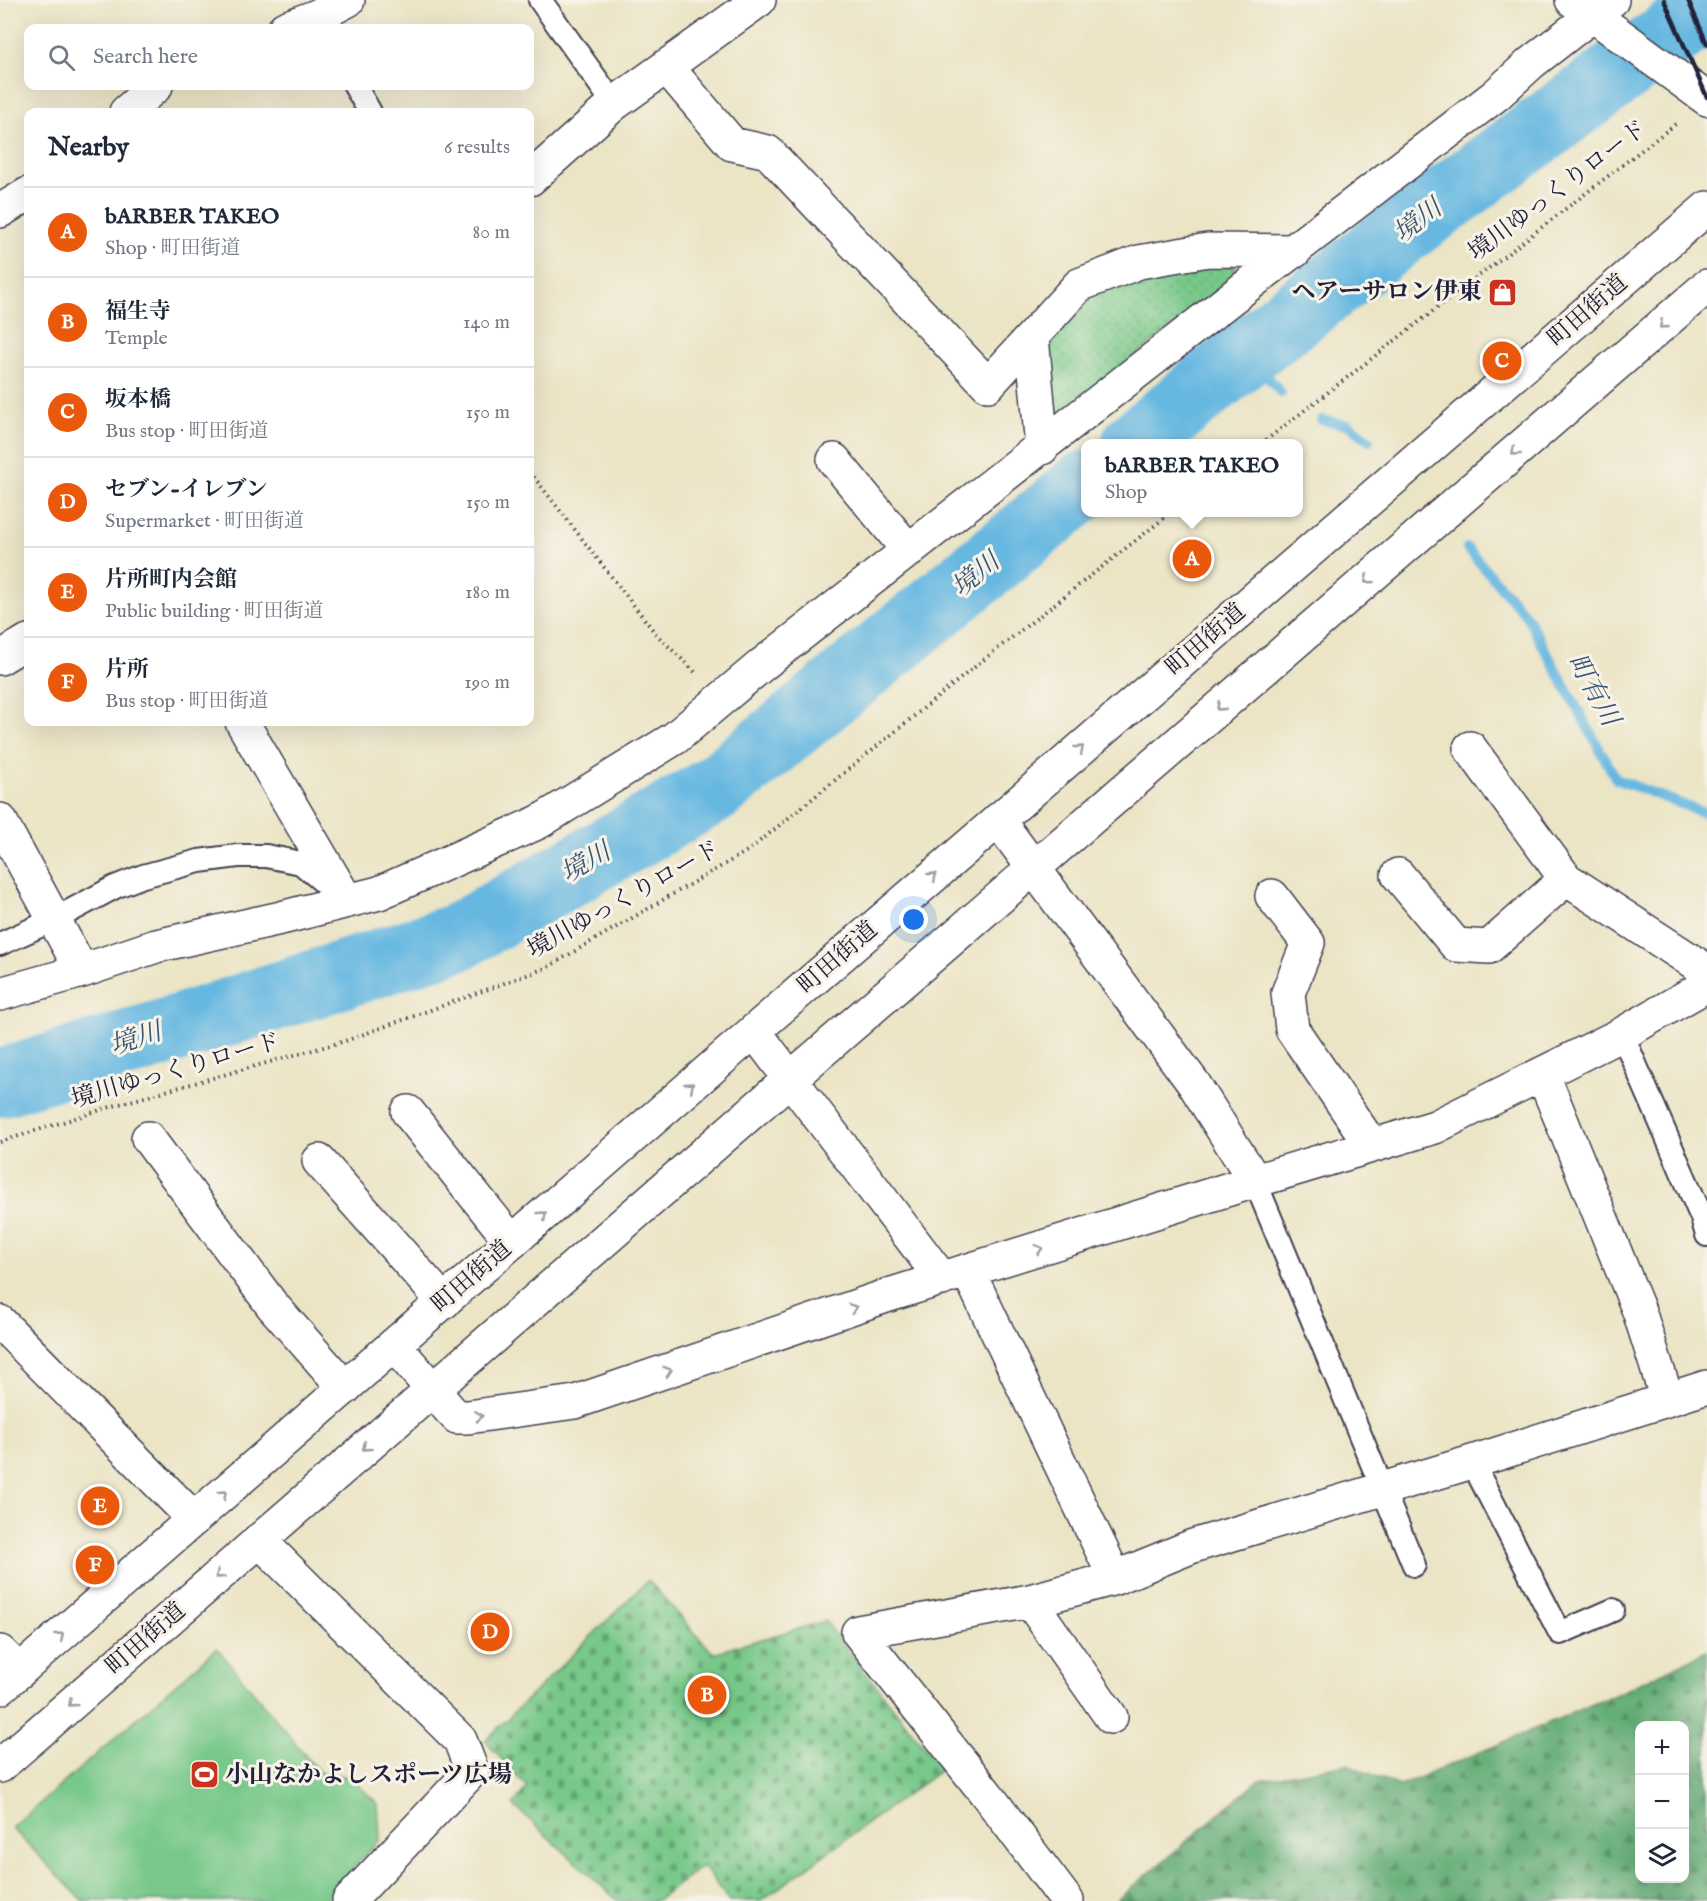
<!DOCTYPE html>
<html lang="en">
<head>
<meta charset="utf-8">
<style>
	body { margin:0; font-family:"IM FELL English","Noto Serif JP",serif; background:#f6f6f7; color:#1f2937 }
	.controls { position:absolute; right:18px; bottom:18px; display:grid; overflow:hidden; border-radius:12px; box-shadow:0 6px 24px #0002 }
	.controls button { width:54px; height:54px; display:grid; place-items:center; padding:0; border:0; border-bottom:2px solid #e0e1e3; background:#fff; color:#1f2937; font:30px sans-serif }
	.you { position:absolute; left:914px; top:920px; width:21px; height:21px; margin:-15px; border:4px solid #fff; border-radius:50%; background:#1a73e8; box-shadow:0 0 0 9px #1a73e833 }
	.badge { display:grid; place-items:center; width:39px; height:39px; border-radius:50%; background:#ea580c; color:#fff; font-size:20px; font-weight:700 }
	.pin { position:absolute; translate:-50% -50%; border:3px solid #fff; box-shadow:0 2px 6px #0006 }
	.popup { position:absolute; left:1081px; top:439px; width:222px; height:78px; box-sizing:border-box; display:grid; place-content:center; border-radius:12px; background:#fff; filter:drop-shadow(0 2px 4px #0005); font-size:20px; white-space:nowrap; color:#747a83 }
	.popup b { font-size:22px; color:#1f2937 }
	.popup::after { content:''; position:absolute; left:50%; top:100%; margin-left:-12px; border:12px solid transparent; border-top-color:#fff }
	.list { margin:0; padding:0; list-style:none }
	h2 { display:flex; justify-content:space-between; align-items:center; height:78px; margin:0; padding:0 24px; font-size:26px }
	h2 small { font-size:20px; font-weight:400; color:#747a83 }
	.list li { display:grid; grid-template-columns:39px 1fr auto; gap:18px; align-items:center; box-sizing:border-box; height:90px; padding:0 24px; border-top:2px solid #e0e1e3 }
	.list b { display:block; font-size:22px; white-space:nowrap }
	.list p { margin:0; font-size:20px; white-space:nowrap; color:#747a83 }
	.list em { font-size:20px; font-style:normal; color:#747a83 }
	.icon { flex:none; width:33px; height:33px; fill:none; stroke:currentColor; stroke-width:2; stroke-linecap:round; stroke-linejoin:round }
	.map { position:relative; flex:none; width:1707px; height:1901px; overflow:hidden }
	.search { position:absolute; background:#fff; box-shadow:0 6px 24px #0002; left:24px; top:24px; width:510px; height:66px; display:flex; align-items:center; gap:15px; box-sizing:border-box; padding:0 21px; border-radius:12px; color:#747a83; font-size:22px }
	.panel { position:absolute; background:#fff; box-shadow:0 6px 24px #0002; left:24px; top:108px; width:510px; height:618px; border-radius:12px }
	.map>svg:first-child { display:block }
</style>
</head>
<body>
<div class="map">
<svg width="1707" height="1901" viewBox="0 0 1707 1901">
	<defs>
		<pattern id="forest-firs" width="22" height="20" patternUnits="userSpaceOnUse" patternTransform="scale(1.5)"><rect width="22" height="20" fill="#61ac75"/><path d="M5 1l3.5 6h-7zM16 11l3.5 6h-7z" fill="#508c61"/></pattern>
		<pattern id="cemetery-stones" width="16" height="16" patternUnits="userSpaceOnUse" patternTransform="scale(1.5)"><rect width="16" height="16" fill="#77c889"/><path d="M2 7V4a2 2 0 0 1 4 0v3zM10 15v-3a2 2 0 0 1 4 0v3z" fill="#61a271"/></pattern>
		<pattern id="park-dots" width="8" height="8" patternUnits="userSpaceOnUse" patternTransform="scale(1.5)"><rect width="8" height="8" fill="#77c889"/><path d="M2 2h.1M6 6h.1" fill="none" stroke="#61a271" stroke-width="1.8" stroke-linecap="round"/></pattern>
	</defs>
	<rect width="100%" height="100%" fill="#f7f3e8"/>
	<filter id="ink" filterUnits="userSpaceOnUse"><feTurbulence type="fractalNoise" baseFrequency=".0167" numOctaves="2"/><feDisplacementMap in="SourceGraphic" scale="12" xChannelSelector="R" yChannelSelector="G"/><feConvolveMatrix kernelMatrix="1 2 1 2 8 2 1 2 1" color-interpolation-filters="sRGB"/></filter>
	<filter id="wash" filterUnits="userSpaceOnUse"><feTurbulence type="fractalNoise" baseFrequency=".008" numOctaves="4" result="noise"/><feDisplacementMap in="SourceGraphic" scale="24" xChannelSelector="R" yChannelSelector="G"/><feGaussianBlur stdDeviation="1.35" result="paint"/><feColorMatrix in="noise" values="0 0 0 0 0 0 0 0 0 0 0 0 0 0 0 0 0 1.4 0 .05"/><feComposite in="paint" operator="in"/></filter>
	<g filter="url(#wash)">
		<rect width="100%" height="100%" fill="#ebe4c5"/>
		<!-- forest -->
		<path fill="url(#forest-firs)" stroke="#426758" stroke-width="1.5" fill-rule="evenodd" d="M 1707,1651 L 1707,1901 L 1116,1901 L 1259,1780 L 1347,1764 L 1400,1786 L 1619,1693 ZM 1640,1726 L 1684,1726 L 1684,1878 L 1640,1878 Z"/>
		<!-- cemetery -->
		<path fill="url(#cemetery-stones)" stroke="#4c7562" stroke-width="1.5" d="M 648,1580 L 713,1653 L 825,1621 L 942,1769 L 761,1901 L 729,1901 L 703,1866 L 656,1901 L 618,1901 L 513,1805 L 527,1787 L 485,1741 Z"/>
		<!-- park -->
		<path fill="url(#park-dots)" stroke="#4c7562" stroke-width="1.5" d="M 1208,263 L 1235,266 L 1237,279 L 1051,419 L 1044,341 L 1086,292 L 1135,275 Z"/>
		<!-- pitch -->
		<path fill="#77c889" stroke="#4c7562" stroke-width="1.5" d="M 217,1648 L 319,1772 L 350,1777 L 378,1804 L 380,1839 L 323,1901 L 83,1901 L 12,1828 Z"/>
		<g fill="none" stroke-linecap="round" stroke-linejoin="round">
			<!-- stream -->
			<path stroke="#66b8e1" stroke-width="10" d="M 1247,352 L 1281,393
				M 1321,420 L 1349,425 L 1369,440
				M 1467,548 L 1527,617 L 1616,779 L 1707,814"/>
			<!-- river -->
			<path stroke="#66b8e1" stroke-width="68" d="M 1135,444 L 1247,352 L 1412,224 L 1707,8
				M 0,1083 L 173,1030 L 458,937 L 715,789 L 1086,484"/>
		</g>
	</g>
	<g filter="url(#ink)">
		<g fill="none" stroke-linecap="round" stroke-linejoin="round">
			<defs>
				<path id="lane" d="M 540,0 L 614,104
					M 355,86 L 370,112
					M 0,944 L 55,919 L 115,887 L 143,876 L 199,861 L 238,856 L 266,856 L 301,863 L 333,890
					M 1622,1034 L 1702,1218 L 1707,1235
					M 1255,1181 L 1414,1565
					M 1472,1462 L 1560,1633 L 1613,1610"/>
				<path id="street" d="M 1572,0 L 1707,99
					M 285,28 L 317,16 L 348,0
					M 666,66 L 732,144 L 768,152 L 988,385 L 1079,285 L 1139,262 L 1208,250 L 1295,251
					M 126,112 L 156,86
					M 530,179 L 614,104 L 759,0
					M 0,211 L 28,194
					M 1032,337 L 1042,448
					M 834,460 L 909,551
					M 0,658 L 28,641
					M 242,722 L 347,901
					M 1470,748 L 1566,879 L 1707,971
					M 0,820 L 82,971
					M 998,820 L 1194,1084 L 1255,1181
					M 1398,875 L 1456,945 L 1489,947 L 1566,879
					M 1272,896 L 1308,943 L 1288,993 L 1292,1029 L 1372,1146
					M 0,994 L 82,971 L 156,946 L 281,918 L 379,893 L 539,822 L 675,738 L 763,664 L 1234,296 L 1496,95 L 1531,63 L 1612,0
					M 754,1031 L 942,1279
					M 1543,1075 L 1639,1311 L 1667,1399
					M 408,1112 L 512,1242
					M 148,1138 L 272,1305 L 345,1388
					M 319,1161 L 444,1302
					M 968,1271 L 1115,1578
					M 0,1322 L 194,1519
					M 394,1345 L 450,1410 L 457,1417 L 468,1417 L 575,1402 L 889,1295 L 1255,1181 L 1435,1127 L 1622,1034 L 1707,985
					M 259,1540 L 460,1740 L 472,1771 L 349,1901
					M 1030,1601 L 1111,1717
					M 0,1652 L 20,1671
					M 1067,1901 L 988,1796 L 858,1632 L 1030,1601 L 1115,1578 L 1193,1546 L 1472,1462 L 1707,1387"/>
				<path id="primary" d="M 0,1688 L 754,1031 L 1707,208
					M 0,1766 L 791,1078 L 1707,286"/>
			</defs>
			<!-- lane casing -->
			<use href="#lane" stroke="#403f50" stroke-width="26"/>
			<!-- street casing -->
			<use href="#street" stroke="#403f50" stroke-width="36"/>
			<!-- primary casing -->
			<use href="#primary" stroke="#403f50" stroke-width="36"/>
			<!-- path -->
			<path stroke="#403f50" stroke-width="4" stroke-dasharray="1.5 4.5" stroke-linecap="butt" d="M 1261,444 L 1678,122
				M 530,472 L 656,634 L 696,673
				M 0,1142 L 123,1103 L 345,1041 L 546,968 L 749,850 L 987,657 L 1172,512"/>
			<!-- lane -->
			<use href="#lane" stroke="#fff" stroke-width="22"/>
			<!-- street -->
			<use href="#street" stroke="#fff" stroke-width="33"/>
			<!-- primary -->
			<use href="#primary" stroke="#fff" stroke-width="33"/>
			<!-- rail -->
			<path stroke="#22223b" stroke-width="4.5" d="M 1664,0 L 1707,97
				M 1688,0 L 1707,44"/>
		</g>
		<!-- one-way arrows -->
		<defs><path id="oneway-chevron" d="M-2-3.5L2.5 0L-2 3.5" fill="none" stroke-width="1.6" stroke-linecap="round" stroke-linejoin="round" transform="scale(1.5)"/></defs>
		<g stroke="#9c9ca7">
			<use href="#oneway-chevron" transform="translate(1663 325) rotate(139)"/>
			<use href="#oneway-chevron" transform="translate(1515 452) rotate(139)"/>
			<use href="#oneway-chevron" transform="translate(1368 580) rotate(139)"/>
			<use href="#oneway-chevron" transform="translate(1220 707) rotate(139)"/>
			<use href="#oneway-chevron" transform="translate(1080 749) rotate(-41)"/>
			<use href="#oneway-chevron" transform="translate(933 876) rotate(-41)"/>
			<use href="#oneway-chevron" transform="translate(690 1086) rotate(-41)"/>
			<use href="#oneway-chevron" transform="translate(543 1215) rotate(-41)"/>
			<use href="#oneway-chevron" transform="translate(1039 1249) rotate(-17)"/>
			<use href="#oneway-chevron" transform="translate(853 1308) rotate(-19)"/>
			<use href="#oneway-chevron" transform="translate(668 1371) rotate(-18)"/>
			<use href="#oneway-chevron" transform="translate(479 1416) rotate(-8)"/>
			<use href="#oneway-chevron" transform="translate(366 1447) rotate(139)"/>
			<use href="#oneway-chevron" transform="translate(223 1494) rotate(-41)"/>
			<use href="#oneway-chevron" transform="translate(219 1575) rotate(139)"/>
			<use href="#oneway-chevron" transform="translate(60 1636) rotate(-41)"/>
			<use href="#oneway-chevron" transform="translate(72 1703) rotate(139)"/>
		</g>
	</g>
	<!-- icons -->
	<defs>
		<symbol id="shop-square" viewBox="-11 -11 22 22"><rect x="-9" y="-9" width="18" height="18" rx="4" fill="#c8321e" stroke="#f7f3e8"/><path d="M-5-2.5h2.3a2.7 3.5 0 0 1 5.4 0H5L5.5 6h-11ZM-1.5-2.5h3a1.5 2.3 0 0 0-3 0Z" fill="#fff"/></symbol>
		<symbol id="stadium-square" viewBox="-11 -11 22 22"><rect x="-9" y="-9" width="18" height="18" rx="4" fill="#c8321e" stroke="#f7f3e8"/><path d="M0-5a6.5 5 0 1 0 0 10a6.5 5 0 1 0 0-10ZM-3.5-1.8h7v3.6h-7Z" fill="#fff"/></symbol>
	</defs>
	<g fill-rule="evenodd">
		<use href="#shop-square" x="1486" y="276" width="33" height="33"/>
		<use href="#stadium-square" x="188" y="1758" width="33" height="33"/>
	</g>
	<g text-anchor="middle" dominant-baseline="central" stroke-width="6" stroke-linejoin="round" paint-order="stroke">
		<!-- street labels -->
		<g font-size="24" fill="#22223b" stroke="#f7f3e8">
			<text transform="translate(1558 191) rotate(-37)">境川ゆっくりロード</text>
			<text transform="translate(1588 311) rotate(-41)">町田街道</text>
			<text transform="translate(1206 640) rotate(-41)">町田街道</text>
			<text transform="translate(624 900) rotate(-29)">境川ゆっくりロード</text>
			<text transform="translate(838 958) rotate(-41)">町田街道</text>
			<text transform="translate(176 1071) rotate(-16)">境川ゆっくりロード</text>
			<text transform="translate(472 1277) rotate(-41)">町田街道</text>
			<text transform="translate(146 1639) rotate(-41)">町田街道</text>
		</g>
		<!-- poi labels -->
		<g font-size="24" font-weight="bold" fill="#22223b" stroke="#f7f3e8" text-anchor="end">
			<text x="1482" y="292">ヘアーサロン伊東</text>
			<text x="225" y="1775" text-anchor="start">小山なかよしスポーツ広場</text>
		</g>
		<!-- water labels -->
		<g font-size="26" font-style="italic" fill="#3a5675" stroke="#f7f3e8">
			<text transform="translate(1418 221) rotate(-37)">境川</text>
			<text transform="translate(976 575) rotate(-39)">境川</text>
			<text transform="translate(1593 690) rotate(61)">町有川</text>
			<text transform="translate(586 863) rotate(-30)">境川</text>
			<text transform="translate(136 1039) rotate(-18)">境川</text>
		</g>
	</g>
</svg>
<div class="controls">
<button>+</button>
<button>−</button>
<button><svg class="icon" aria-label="layers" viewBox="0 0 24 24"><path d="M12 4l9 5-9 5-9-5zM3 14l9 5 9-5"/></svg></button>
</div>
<div class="you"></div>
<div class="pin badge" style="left:1192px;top:559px">A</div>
<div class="popup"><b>bARBER TAKEO</b>Shop</div>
<div class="pin badge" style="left:707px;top:1695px">B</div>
<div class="pin badge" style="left:1502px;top:361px">C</div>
<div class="pin badge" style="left:490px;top:1632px">D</div>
<div class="pin badge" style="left:100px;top:1506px">E</div>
<div class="pin badge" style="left:95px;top:1565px">F</div>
<div class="search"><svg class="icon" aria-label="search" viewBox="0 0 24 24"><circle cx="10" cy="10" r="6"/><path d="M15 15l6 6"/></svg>Search here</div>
<section class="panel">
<h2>Nearby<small>6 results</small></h2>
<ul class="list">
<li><span class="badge">A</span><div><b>bARBER TAKEO</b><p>Shop · 町田街道</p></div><em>80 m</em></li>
<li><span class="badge">B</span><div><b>福生寺</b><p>Temple</p></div><em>140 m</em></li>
<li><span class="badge">C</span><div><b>坂本橋</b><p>Bus stop · 町田街道</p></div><em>150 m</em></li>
<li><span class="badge">D</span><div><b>セブン-イレブン</b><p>Supermarket · 町田街道</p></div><em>150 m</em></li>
<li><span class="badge">E</span><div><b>片所町内会館</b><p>Public building · 町田街道</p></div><em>180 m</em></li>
<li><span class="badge">F</span><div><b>片所</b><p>Bus stop · 町田街道</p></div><em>190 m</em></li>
</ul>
</section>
</div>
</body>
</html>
